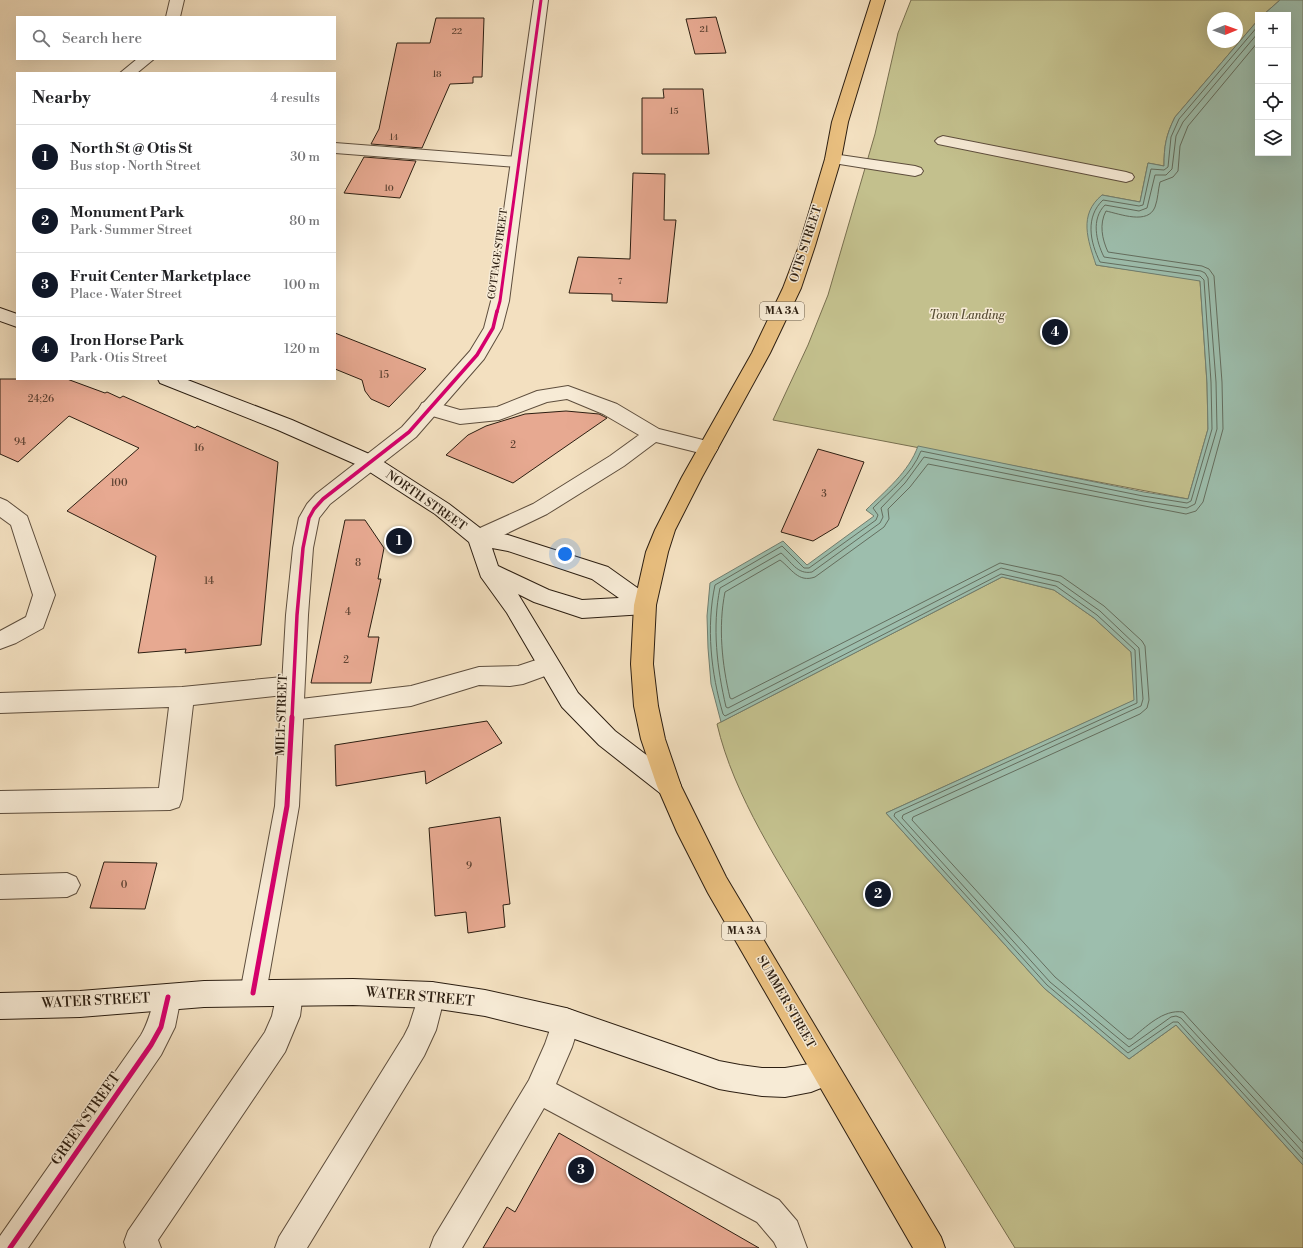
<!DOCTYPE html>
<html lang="en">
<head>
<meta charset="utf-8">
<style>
	body { margin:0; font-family:"Libre Bodoni",serif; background:#f2f2f2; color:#202124 }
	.controls { position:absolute; right:12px; top:12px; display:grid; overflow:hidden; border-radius:0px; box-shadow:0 4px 16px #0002 }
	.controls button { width:36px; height:36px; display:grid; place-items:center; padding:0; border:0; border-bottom:1px solid #e0e0e0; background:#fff; color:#202124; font:20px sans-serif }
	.compass { position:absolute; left:1207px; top:12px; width:36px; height:36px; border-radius:50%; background:#fff; box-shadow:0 4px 16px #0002; rotate:89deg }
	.you { position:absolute; left:565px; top:554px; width:14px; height:14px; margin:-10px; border:3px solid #fff; border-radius:50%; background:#1a73e8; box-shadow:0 0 0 6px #1a73e833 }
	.badge { display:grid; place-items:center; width:26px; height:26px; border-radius:50%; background:#111827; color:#fff; font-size:13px; font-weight:700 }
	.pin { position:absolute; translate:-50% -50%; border:2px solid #fff; box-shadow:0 1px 4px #0006 }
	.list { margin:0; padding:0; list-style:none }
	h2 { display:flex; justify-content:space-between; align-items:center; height:52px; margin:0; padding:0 16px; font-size:17px }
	h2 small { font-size:13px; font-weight:400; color:#757577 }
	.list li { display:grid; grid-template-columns:26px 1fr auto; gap:12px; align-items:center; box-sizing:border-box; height:64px; padding:0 16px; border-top:1px solid #e0e0e0 }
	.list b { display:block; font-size:15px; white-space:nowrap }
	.list p { margin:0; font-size:13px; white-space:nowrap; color:#757577 }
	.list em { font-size:13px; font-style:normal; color:#757577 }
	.icon { flex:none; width:22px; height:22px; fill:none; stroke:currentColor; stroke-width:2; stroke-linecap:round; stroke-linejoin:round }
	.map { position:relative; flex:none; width:1303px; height:1248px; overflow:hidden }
	.search { position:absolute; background:#fff; box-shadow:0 4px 16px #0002; left:16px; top:16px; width:320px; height:44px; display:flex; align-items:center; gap:10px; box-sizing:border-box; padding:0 14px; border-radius:0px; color:#757577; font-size:15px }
	.panel { position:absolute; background:#fff; box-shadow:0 4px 16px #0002; left:16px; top:72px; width:320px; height:308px; border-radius:0px }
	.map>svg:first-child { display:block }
</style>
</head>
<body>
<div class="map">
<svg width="1303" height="1248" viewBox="0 0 1303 1248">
	<rect width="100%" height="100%" fill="#f3e0c0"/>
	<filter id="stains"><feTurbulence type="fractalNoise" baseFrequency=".005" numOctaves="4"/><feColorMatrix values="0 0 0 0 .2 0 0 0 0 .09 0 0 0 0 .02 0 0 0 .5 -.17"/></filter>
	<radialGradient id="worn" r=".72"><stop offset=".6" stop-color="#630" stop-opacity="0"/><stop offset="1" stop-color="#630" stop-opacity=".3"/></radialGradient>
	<!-- green -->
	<path fill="#c3c08d" stroke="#786f4f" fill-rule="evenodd" d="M 911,0 L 1280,0 L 1263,15 L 1258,15 L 1258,20 L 1175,117 C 1166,135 1164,146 1164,166 L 1148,163 L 1140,202 L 1102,195 L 1096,265 L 1200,280 L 1207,383 L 1208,429 L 1188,499 L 773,420 L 808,345 L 828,295 L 875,134 L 898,33 ZM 1213,18 L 1237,18 L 1237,42 L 1213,42 Z
		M 1002,577 L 1054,590 L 1094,618 L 1131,652 L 1135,700 L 886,813 L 1044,988 L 1129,1059 L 1176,1025 L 1303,1165 L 1303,1248 L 1015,1248 C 950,1142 883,1037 819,930 C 781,866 734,797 717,724 Z"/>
	<!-- water -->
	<path fill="#9dbead" stroke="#707e6f" d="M 1280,0 L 1303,0 L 1303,1165 L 1176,1025 L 1129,1059 L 1044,988 L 886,813 L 1134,700 L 1131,652 L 1094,618 L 1054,590 L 1002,577 L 721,722 L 711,684 L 708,648 L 707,616 L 710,583 L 783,541 L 807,565 L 874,516 L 866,510 C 885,491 909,472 918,446 L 1144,492 L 1188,499 L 1208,429 L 1207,383 L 1200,281 L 1096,265 C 1088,240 1078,215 1102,195 L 1140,202 L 1148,163 L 1164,166 C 1164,146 1166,135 1175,117 L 1258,20 L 1258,153 L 1288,153 L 1288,15 L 1263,15 Z"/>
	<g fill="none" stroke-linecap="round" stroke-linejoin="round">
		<!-- shore -->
		<path stroke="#646e5f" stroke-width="1" d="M 1258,26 L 1179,119 L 1171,137 L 1168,167 L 1164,170 L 1151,169 L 1143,205 L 1139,206 L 1103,200 C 1085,217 1090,242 1100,262 L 1200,276 L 1204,280 L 1211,382 L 1212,429 L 1191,501 L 1187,503 L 1143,496 L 921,451 C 912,474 890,491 873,508 L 878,515 L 876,520 L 809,568 L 804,568 L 782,546 L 715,585 C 706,627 711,673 723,714 L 725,716 L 1001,574 L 1056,586 L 1097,615 L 1135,650 L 1137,703 L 895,813 L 894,816 L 1047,985 L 1128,1053 L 1173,1022 L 1178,1022 L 1303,1159
			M 1258,33 L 1183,122 L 1176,136 L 1172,169 L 1166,175 L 1155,175 L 1147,208 L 1139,211 L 1105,205 C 1091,219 1096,241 1104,257 L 1201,271 L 1205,273 L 1208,278 L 1216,382 L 1217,429 L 1195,504 L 1187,508 L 1143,501 L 924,457 L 905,483 L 881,508 L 883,517 L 880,523 L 812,572 C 797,575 791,561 781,553 L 720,588 C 712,627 717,668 726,707 L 728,708 L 1001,568 L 1059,582 L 1100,611 L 1139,648 L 1143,699 L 1141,706 L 903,815 L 902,818 L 1050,982 L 1129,1047 L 1171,1017 L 1176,1016 L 1181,1018 L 1303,1152
			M 1258,42 L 1188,126 L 1180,146 L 1178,171 L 1173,177 L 1160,182 C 1158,190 1158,199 1155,207 C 1148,225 1120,214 1106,211 C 1099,224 1102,239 1108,252 L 1202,266 L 1209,269 L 1214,276 L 1222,382 L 1223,429 L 1203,502 L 1196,511 L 1186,514 L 928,464 L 910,487 L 888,509 L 889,519 L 884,527 L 815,577 C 798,583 792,569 780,560 L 725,592 C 718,627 722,664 730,698 L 732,699 L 1000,563 L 1061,576 L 1104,606 L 1142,641 L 1145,646 L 1149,700 L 1147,708 L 1140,714 L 913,817 L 912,820 L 1055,977 L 1128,1039 L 1131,1039 C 1146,1027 1163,1009 1183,1012 L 1303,1143"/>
	</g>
	<!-- building -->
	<path fill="#e7a991" stroke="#2c1e11" d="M 716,17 L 726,53 L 695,54 L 686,19 Z
		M 436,18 L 484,18 L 482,77 L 473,77 L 473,83 L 450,84 L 422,148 L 371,144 L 379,129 L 397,43 L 430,43 Z
		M 663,89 L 703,89 L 709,154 L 642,154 L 642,98 L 664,98 Z
		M 364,157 L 416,161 L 400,198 L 344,193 Z
		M 633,173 L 665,174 L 664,220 L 676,220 L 667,303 L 612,301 L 612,294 L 569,293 L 578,257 L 630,259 Z
		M 335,333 L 426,369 L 389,407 L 371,399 L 365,391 L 362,380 L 335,369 Z
		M 0,379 L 67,379 L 105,393 L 107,392 L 120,398 L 123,396 L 195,428 L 197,426 L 278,462 L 261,645 L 185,653 L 186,649 L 138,653 L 156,556 L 67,511 L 139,448 L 69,416 L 18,462 L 0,454 Z
		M 566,411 L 599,414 L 607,418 L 513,483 L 446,455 L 468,435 L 486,426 L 525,414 Z
		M 818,449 L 864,462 L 838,526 L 813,541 L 781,532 Z
		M 345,520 L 365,520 L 384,548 L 378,579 L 381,579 L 368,637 L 379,637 L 371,683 L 311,683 Z
		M 487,721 L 502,743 L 426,784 L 425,771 L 336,786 L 335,745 Z
		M 500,817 L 510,904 L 503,905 L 505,927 L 468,933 L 466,912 L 435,916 L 429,828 Z
		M 104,862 L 157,863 L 145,909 L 90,908 Z
		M 559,1133 L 759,1248 L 483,1248 L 507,1207 L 515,1212 Z"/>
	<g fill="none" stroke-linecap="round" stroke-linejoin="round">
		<defs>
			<path id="service" d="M 170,0 L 184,0 L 180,17 L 166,17 Z
				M 137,59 L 154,59 L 137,73 L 120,73 Z
				M 943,136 L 1126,172 L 1132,174 L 1134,177 L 1132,180 L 1126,182 L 938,144 L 935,141 L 938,138 Z
				M 335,143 L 518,157 L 524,159 L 526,162 L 524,165 L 518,167 L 335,153 Z
				M 833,154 L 915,166 L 921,168 L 923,171 L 921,174 L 915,176 L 827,162 L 825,159 L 827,156 Z
				M 568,386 L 617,404 L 659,429 L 715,443 L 718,448 L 715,453 L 708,455 L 656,442 L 624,466 L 547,514 L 485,544 L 478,546 L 471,544 L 468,538 L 471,532 L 533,504 L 610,456 L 639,435 L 603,414 L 567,399 L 547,402 L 499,420 L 460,424 L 422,413 L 419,408 L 422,403 L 429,401 L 460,410 L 497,407 L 537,391 Z
				M 0,498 L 7,501 L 27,516 L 55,595 L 43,628 L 16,643 L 0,649 L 0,631 L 26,617 L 33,595 L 11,525 L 0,517 Z
				M 548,656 L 556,658 L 559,665 L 556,672 L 523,684 L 510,686 L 479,685 L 411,706 L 292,720 L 284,717 L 280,710 L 284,703 L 292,700 L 411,686 L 479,667 L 518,666 Z
				M 293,676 L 301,678 L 304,685 L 301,692 L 293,694 L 193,705 L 182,799 L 179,807 L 170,810 L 0,813 L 0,791 L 159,788 L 169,707 L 0,713 L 0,693 L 182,687 Z
				M 67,873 L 76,877 L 80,885 L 76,893 L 67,897 L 0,899 L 0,875 Z
				M 290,980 L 300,984 L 303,993 L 300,1016 L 285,1052 L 158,1240 L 161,1248 L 126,1248 L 124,1242 L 128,1231 L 265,1032 L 272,1016 L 277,993 L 280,984 Z
				M 432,982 L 442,986 L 445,995 L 436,1030 L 424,1056 L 307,1248 L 275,1248 L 279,1237 L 404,1036 L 409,1026 L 422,986 Z
				M 566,1008 L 576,1012 L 580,1022 L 572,1047 L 556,1084 L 779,1200 L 797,1221 L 807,1248 L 777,1248 L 774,1242 L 757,1222 L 544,1108 L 462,1248 L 430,1248 L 434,1237 L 529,1080 L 545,1044 L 556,1012 Z"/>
			<path id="minor" d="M 534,0 L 548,0 L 509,301 L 502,328 L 484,359 L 416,437 L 330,504 L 319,518 L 313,548 L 308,615 L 299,806 L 266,993 L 263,1002 L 253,1006 L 243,1002 L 240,993 L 275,806 L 286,615 L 293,548 L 299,518 L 307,504 L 316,494 L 402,427 L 470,351 L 484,328 L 491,301 Z
				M 168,984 L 178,988 L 181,997 L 175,1027 L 161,1055 L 28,1248 L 0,1248 L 0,1236 L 141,1035 C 150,1020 152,1004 158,988 Z"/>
			<path id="secondary" d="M 0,308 L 17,314 L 17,327 L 0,321 Z
				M 158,379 L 185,379 L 292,420 L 376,457 L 449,504 L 484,531 L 508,535 L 608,567 L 653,599 L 656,605 L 653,611 L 645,614 L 582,618 L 534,602 L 518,594 L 578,693 L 615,731 L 678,779 L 681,786 L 678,793 L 669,797 L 660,793 L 599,745 L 562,707 L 507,613 L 481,577 L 469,542 L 435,514 L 362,467 L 278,430 L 160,383 ZM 492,548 L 508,551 L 592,579 L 619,598 L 582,600 L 549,590 L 498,566 Z
				M 353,979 L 432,982 L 485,990 L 566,1008 L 719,1061 L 740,1065 L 762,1068 L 785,1068 L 809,1064 L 826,1058 L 836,1062 L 840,1072 L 836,1082 L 811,1092 L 785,1097 L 762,1096 L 730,1091 L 719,1089 L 566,1036 L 485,1016 L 432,1008 L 353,1005 L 204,1007 L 80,1017 L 0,1019 L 0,993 L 80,991 L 204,981 Z"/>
			<path id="primary" d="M 871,0 L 885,0 L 848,122 L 841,159 L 815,246 L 801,288 L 770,353 L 702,477 L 675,530 L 668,552 L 656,605 L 653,664 L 658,706 L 665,739 L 681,786 L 726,877 L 941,1237 L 945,1248 L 913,1248 L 708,893 L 677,832 L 657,786 L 641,739 L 634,706 L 631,664 L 634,605 L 646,552 L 655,530 L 682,477 L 752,353 L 783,288 L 799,246 L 825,159 L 832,122 Z"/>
		</defs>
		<!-- service casing -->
		<use href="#service" stroke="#5e4e3d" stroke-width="2"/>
		<!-- minor casing -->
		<use href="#minor" stroke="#5e4e3d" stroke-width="2"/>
		<!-- secondary casing -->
		<use href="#secondary" stroke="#2c1e11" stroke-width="2"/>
		<!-- primary casing -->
		<use href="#primary" stroke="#2c1e11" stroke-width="2"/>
		<!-- service -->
		<use href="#service" fill="#f7ebd6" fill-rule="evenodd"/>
		<!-- minor -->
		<use href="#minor" fill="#f7ebd6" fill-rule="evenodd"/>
		<!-- secondary -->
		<use href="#secondary" fill="#f7ebd6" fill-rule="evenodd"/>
		<!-- primary -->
		<use href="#primary" fill="#eac080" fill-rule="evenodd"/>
		<defs>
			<path id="cycleway-far2" d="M 497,312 L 500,301 L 541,0"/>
			<path id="cycleway-far1" d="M 292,718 L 297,615 L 303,548 L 309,518 L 314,509 L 323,499 L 409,432 L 477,355 L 493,328 L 497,311"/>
			<path id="cycleway" d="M 253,993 L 287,806 L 292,717
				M 10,1248 L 151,1045 L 161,1027 L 168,997"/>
		</defs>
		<!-- cycleway-far2 casing -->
		<use href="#cycleway-far2" stroke="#f7ebd6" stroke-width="5"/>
		<!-- cycleway-far1 casing -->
		<use href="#cycleway-far1" stroke="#f7ebd6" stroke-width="6"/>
		<!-- cycleway casing -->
		<use href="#cycleway" stroke="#f7ebd6" stroke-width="8"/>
		<!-- cycleway-far2 -->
		<use href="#cycleway-far2" stroke="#d6006c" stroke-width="3"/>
		<!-- cycleway-far1 -->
		<use href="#cycleway-far1" stroke="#d6006c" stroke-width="3.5"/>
		<!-- cycleway -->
		<use href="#cycleway" stroke="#d6006c" stroke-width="5"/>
	</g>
	<g text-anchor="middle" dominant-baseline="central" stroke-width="3" stroke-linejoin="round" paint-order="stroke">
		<!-- far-number labels -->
		<g font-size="9" fill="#5b4131">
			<text x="704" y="29">21</text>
			<text x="457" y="31">22</text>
			<text x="437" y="74">18</text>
			<text x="674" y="111">15</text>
			<text x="394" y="137">14</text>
			<text x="389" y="188">10</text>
			<text x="620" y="281">7</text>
		</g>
		<!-- far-street labels -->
		<g font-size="10" fill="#2c1e11" stroke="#f7ebd6">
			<text transform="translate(498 254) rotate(-82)">COTTAGE STREET</text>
		</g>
		<!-- number labels -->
		<g font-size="10" fill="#5b4131">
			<text x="384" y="375">15</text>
			<text x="41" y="399">24;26</text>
			<text x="20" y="442">94</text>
			<text x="513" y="445">2</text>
			<text x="199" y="448">16</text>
			<text x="119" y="483">100</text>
			<text x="824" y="494">3</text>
			<text x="358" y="563">8</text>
			<text x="209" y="581">14</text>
			<text x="348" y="612">4</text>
			<text x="346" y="660">2</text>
			<text x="469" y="866">9</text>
			<text x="124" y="885">0</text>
		</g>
		<!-- shield labels -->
		<g fill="#f7ebd6" stroke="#695c4c" stroke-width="1">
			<rect x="760" y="302" width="44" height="18" rx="3"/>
			<rect x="722" y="922" width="44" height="18" rx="3"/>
		</g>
		<g font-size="11" font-weight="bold" fill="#2c1e11">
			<text x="782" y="311">MA 3A</text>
			<text x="744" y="931">MA 3A</text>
		</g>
		<!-- street labels -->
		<g font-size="12" fill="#2c1e11" stroke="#f7ebd6">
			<text transform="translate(806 244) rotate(-72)">OTIS STREET</text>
			<text transform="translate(426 501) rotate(35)">NORTH STREET</text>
			<text transform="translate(282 715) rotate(-88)">MILL STREET</text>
			<text transform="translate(786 1002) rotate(60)">SUMMER STREET</text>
		</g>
		<!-- park labels -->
		<g font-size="12" font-style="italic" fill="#594f36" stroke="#f7ebd6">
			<text x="967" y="315">Town Landing</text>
		</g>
		<!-- near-street labels -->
		<g font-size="14" fill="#2c1e11" stroke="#f7ebd6">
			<text transform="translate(420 997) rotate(5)">WATER STREET</text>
			<text transform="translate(96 1001) rotate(-3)">WATER STREET</text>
			<text transform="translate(86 1119) rotate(-55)">GREEN STREET</text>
		</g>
	</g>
	<rect width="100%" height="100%" filter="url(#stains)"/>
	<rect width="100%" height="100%" fill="url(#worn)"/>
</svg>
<div class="controls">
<button>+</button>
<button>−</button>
<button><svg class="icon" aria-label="locate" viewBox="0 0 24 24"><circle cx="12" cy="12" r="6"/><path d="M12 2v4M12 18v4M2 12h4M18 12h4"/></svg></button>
<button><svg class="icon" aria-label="layers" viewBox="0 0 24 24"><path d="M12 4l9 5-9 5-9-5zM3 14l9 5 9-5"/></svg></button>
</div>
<svg class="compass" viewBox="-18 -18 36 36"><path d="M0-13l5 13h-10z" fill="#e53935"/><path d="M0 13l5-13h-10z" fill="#757577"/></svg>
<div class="you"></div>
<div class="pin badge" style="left:399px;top:541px">1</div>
<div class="pin badge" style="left:878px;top:894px">2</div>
<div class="pin badge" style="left:581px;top:1170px">3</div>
<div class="pin badge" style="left:1055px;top:332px">4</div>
<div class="search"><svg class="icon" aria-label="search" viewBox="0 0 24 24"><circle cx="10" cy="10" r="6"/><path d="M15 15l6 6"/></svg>Search here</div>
<section class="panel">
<h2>Nearby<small>4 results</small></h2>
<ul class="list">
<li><span class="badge">1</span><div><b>North St @ Otis St</b><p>Bus stop · North Street</p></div><em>30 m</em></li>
<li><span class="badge">2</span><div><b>Monument Park</b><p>Park · Summer Street</p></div><em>80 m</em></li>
<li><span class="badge">3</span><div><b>Fruit Center Marketplace</b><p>Place · Water Street</p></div><em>100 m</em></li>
<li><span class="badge">4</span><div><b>Iron Horse Park</b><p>Park · Otis Street</p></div><em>120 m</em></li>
</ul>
</section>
</div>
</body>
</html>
